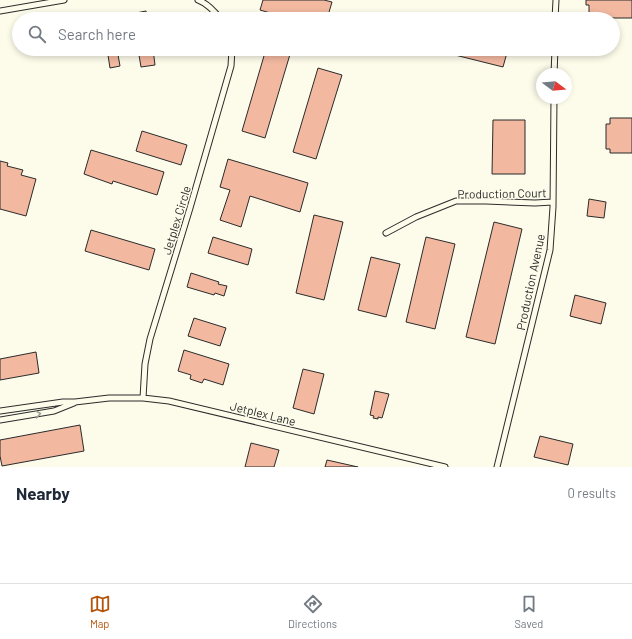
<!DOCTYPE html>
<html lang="en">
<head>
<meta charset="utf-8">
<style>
	body { margin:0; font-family:Barlow,sans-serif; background:#f2f2f3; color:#1f2937 }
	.compass { position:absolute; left:536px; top:68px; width:36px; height:36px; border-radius:50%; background:#fff; box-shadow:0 2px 6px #0003; rotate:106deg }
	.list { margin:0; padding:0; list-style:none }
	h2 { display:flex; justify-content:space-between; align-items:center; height:52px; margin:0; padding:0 16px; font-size:17px }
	h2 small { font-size:13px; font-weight:400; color:#747a83 }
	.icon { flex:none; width:22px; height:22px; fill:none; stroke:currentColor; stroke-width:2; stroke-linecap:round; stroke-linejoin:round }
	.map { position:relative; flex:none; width:632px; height:467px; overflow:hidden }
	.search { position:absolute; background:#fff; box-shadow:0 2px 6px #0003; left:12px; right:12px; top:12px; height:44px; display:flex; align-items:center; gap:10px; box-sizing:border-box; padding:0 14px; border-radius:22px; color:#747a83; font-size:15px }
	.sheet { height:116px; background:#fff }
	nav { display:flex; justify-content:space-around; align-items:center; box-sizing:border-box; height:56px; border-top:1px solid #e0e1e3; background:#fff; font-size:11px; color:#747a83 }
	nav a { display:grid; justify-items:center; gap:2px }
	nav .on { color:#b45309 }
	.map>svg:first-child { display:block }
</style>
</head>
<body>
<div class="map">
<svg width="632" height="467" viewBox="0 0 632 467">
	<rect width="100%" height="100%" fill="#fdfbea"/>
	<!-- building -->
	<path fill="#f2b8a0" stroke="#2b2b2b" d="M 263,0 L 324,0 L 332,2 L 327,19 L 291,19 L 260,10 Z
		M 586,0 L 632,0 L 632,18 L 589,18 L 589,5 L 586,5 Z
		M 146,11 L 147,19 L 132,19 L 131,14 Z
		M 399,14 L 421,19 L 397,19 Z
		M 107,49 L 117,49 L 120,66 L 110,68 Z
		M 138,49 L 153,49 L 155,65 L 141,67 Z
		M 266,49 L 283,49 L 291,51 L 265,138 L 242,131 Z
		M 431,49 L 508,49 L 503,67 Z
		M 318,68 L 342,75 L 316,159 L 293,152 Z
		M 610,118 L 632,118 L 632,153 L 610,153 L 610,149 L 606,149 L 606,124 L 610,124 Z
		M 493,120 L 525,120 L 525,174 L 492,174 Z
		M 142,131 L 187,145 L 181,165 L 136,151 Z
		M 91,150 L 164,172 L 157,195 L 113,181 L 112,184 L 84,174 Z
		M 228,159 L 308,183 L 300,212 L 250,196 L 241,227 L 220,220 L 230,190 L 220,187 Z
		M 0,161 L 8,163 L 7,166 L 23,170 L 21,175 L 36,179 L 26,216 L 0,209 Z
		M 589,199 L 606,202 L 604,218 L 587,216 Z
		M 314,215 L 343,222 L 324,300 L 296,293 Z
		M 494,222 L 522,229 L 495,344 L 466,337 Z
		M 91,230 L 155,249 L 149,270 L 85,251 Z
		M 213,237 L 252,249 L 248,265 L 208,253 Z
		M 426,237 L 455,244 L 435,329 L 406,322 Z
		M 371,257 L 400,264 L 386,317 L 358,310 Z
		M 191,273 L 219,282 L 218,284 L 227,286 L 224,296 L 215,293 L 214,295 L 187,287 Z
		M 575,295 L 606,303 L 601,324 L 570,316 Z
		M 194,318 L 226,328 L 220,346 L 188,336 Z
		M 184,350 L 229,364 L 223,385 L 204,379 L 202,383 L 190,379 L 191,375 L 178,371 Z
		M 36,352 L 39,373 L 0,380 L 0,359 Z
		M 303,369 L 324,374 L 314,414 L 293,408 Z
		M 375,391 L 389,394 L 382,418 L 378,417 L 378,419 L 373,418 L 374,416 L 370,415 Z
		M 80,425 L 84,451 L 2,466 L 0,456 L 0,440 Z
		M 540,436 L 573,444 L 568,465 L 534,457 Z
		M 251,443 L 279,450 L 274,467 L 245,467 Z
		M 327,460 L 358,467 L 325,467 Z"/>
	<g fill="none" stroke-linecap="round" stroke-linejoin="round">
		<defs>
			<path id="street" d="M 198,0 C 206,3 215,11 220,19
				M 0,11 L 64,0
				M 555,19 L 556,0
				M 554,74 L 555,49
				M 386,233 L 416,217 L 456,201 L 486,201 L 535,203 L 553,202
				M 143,398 L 145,364 L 150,339 L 190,208 L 231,66 L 232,49
				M 0,411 L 63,402 L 75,402 L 109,398 L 143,398 L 169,401 L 445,467
				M 0,420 L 54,411 L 74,403
				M 497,467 L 550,250 L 553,207 L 554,98"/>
		</defs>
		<!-- street casing -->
		<use href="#street" stroke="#2b2b2b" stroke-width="7"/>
		<!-- street -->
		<use href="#street" stroke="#fdfbea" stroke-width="5"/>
	</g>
	<!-- one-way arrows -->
	<defs><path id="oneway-chevron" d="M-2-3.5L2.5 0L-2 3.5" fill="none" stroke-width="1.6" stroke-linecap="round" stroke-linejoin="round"/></defs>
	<use stroke="#9e9d94" href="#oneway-chevron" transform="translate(38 414) rotate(-10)"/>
	<g text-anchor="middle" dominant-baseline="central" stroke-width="3" stroke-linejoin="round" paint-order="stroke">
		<!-- street labels -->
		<g font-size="12" fill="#2b2b2b" stroke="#fdfbea">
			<text transform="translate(502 193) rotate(-1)">Production Court</text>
			<text transform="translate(176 220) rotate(-73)">Jetplex Circle</text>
			<text transform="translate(530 282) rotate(-78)">Production Avenue</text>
			<text transform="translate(263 413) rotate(14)">Jetplex Lane</text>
		</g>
	</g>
</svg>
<svg class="compass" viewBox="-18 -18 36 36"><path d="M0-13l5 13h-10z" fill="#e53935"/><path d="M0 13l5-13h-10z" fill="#747a83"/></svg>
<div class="search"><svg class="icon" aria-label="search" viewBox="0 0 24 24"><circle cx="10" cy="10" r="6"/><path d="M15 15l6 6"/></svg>Search here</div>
</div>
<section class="sheet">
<h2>Nearby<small>0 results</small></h2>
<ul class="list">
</ul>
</section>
<nav>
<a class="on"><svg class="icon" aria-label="map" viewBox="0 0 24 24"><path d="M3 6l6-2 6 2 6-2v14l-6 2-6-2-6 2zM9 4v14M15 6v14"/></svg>Map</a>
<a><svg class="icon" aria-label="directions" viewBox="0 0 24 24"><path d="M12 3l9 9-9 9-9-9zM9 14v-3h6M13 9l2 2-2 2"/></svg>Directions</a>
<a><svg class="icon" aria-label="saved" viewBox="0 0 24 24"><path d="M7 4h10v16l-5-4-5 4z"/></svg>Saved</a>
</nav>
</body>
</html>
